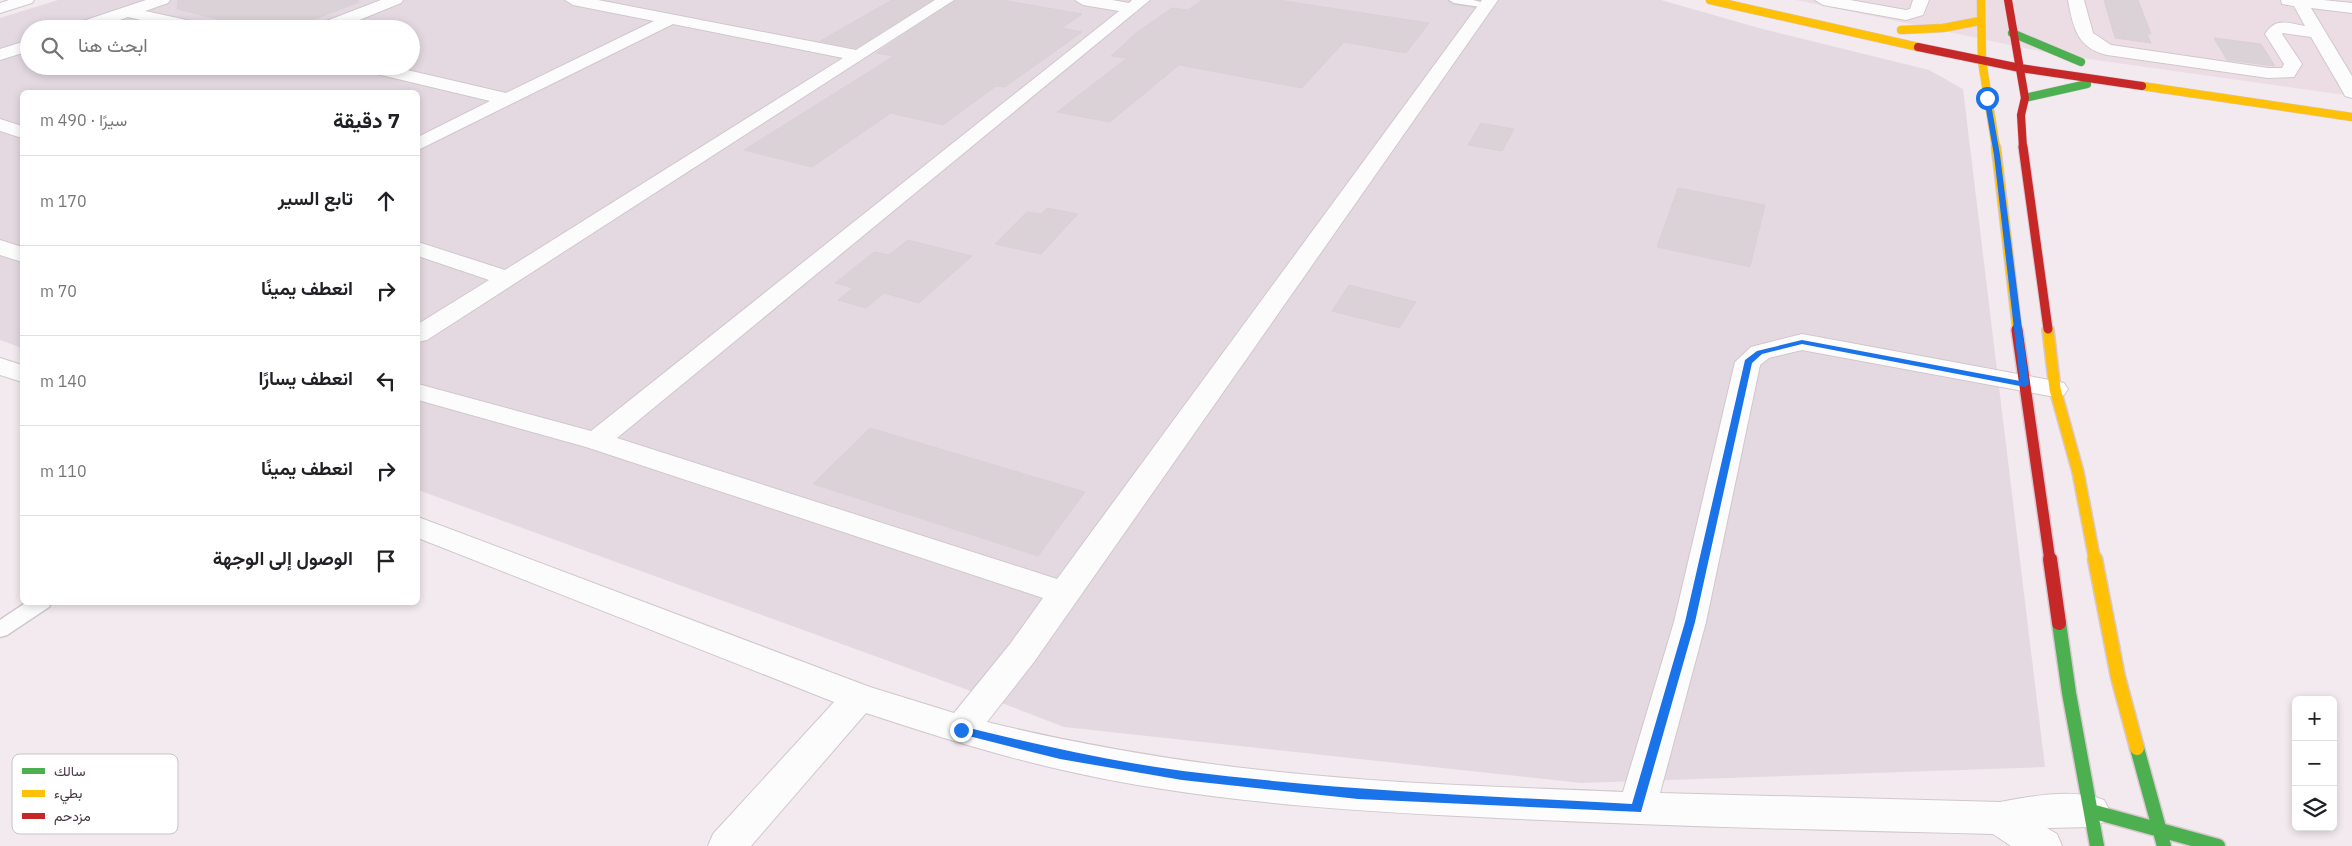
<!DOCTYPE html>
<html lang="ar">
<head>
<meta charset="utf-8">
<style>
	body { margin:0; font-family:"IBM Plex Sans",Vazirmatn,sans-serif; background:#f6f6f6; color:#202124; direction:rtl }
	.controls { position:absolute; right:15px; bottom:15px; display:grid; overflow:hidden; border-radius:8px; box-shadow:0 2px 8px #0003 }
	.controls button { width:45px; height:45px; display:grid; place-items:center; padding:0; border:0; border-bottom:1px solid #e0e0e0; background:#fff; color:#202124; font:25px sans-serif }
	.stop { position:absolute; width:15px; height:15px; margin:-11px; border:4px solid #1a73e8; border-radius:50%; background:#fff }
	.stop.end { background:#1a73e8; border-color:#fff; box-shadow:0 1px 5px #0008 }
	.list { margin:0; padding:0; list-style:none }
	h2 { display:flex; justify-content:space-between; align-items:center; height:65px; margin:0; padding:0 20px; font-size:21px }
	h2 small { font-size:16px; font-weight:400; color:#757577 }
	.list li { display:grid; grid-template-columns:32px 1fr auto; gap:15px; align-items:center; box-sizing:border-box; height:90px; padding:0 20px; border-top:1px solid #e0e0e0 }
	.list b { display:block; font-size:19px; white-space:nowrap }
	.list em { font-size:16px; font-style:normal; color:#757577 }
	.icon { flex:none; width:28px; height:28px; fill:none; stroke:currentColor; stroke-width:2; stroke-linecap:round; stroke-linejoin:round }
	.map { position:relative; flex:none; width:2352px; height:846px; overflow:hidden; direction:ltr }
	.search { position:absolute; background:#fff; box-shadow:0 2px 8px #0003; left:20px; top:20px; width:400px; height:55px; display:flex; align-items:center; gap:12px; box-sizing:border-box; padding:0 18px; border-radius:28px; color:#757577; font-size:19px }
	.panel { position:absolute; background:#fff; box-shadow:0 2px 8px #0003; left:20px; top:90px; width:400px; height:515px; border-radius:8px; direction:rtl }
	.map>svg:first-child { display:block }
</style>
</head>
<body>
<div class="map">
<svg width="2352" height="846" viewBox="0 0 2352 846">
	<rect width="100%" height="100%" fill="#f2eaee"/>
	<!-- residential -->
	<path fill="#ecdde5" d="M 1796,0 L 2352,0 L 2352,96 L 2053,54 Z"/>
	<!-- industrial -->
	<path fill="#e4d9e0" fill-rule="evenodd" d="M 58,0 L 1661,0 L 1759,28 L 1929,70 L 1963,89 L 2045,767 L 1581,783 L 1064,727 L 960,687 L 418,490 L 418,92 L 22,92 L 22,348 L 0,340 L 0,18 ZM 29,29 L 411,29 L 411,66 L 29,66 Z"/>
	<!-- building -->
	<path fill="#dbd2d8" stroke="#dad0d6" d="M 178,0 L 358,0 L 359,2 L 289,29 L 257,29 L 177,9 Z
		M 892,0 L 932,0 L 856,48 L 820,41 Z
		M 956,0 L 1002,0 L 1082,14 L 1062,28 L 1082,32 L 1005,87 L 996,86 L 943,125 L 891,113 L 812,167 L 744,150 L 894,56 L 876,53 Z
		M 1202,0 L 1278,0 L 1429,23 L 1406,53 L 1344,42 L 1302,88 L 1179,65 L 1110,122 L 1057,112 L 1127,58 L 1111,56 L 1136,33 L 1172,8 L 1188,10 Z
		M 2104,0 L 2138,0 L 2151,34 L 2147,34 L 2151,43 L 2115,38 Z
		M 2214,38 L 2261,44 L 2275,66 L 2227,60 Z
		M 1481,123 L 1514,129 L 1502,151 L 1468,145 Z
		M 1678,188 L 1765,205 L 1750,267 L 1657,247 Z
		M 1047,208 L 1078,214 L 1041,254 L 995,244 L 1027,212 L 1041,214 Z
		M 908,240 L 972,256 L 919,303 L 884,293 L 866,308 L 838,300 L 853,288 L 835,283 L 874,252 L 889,255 Z
		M 1349,285 L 1416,302 L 1399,328 L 1332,311 Z
		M 870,428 L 1085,492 L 1038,556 L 813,484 Z"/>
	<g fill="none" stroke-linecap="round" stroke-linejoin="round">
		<defs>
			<path id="lane" d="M 1449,0 L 1473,0 L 1492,5 L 1487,8 L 1454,3 Z
				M 27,602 L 51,602 L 49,607 L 7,635 L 0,637 L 0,620 Z"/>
			<path id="street" d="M 9,0 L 34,0 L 32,3 L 0,13 L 0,3 Z
				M 146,0 L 170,0 L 168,3 L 145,11 L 210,25 L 212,29 L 180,29 L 128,17 L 94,29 L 69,29 L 71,25 Z
				M 381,0 L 403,0 L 401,3 L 337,29 L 314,29 L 316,25 Z
				M 565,0 L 598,0 L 856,50 L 935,0 L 954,0 L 427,340 L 418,342 L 418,324 L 489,280 L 418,256 L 418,242 L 505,270 L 843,58 L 673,24 L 418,150 L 418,137 L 490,101 L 360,70 L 357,66 L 390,66 L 506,93 L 654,21 L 573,5 Z
				M 1075,0 L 1112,0 L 1129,3 L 1132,0 L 1150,0 L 617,438 L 1057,579 L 1482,0 L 1498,0 L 1034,662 L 987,722 C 1109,752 1233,770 1358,779 C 1446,786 1535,788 1623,792 L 1674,622 L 1735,362 L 1751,347 L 1802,334 L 2055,381 L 2064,383 L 2068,389 L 2064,395 L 2055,397 L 1802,350 L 1769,358 L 1760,365 L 1706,622 L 1660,793 L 2000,802 C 2032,796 2073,788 2104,800 L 2110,811 L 2104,822 L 2091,827 L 2047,828 L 2057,834 L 2062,846 L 2011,846 L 1993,834 C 1822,830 1650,826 1479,817 C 1339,810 1195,801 1058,769 C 993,754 929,734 866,713 L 751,846 L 708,846 L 713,834 L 834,702 L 418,538 L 418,517 L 870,687 L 954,713 L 1010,644 L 1043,598 L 586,447 L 418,400 L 418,384 L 591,431 L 1119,11 L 1083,5 Z
				M 1815,0 L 1850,0 L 1906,10 L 1910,9 L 1913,0 L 1929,0 L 1923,15 L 1906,20 L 1823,5 Z
				M 2068,0 L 2084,0 L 2093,33 L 2111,45 L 2268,68 L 2282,68 L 2284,64 L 2265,34 C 2276,17 2287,23 2305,26 L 2294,6 L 2282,4 L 2281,0 L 2323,0 L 2352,3 L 2352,13 L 2311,8 L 2352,76 L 2352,98 L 2345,96 L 2343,92 L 2311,37 L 2283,33 L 2282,34 L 2302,64 L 2294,77 L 2268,78 L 2107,55 C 2077,48 2073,27 2068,0 Z
				M 29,40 L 29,51 L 0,60 L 0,49 Z
				M 0,119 L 22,126 L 22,138 L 0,131 Z
				M 0,240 L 22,247 L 22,262 L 0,255 Z
				M 0,358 L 22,365 L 22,382 L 0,375 Z"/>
			<path id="fast-far1" d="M 2012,33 L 2081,62
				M 2025,98 L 2087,84"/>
			<path id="fast" d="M 2059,623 L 2069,693 L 2097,846
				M 2137,748 L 2164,846
				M 2091,811 L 2218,846"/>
			<path id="slow-far3" d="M 1710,0 L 1918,47
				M 1981,0 L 1982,61 L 1996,148
				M 1901,30 L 1943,28 L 1980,21
				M 2142,86 L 2352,117"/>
			<path id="slow-far2" d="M 1996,147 L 2017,328
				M 2048,329 L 2048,331"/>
			<path id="slow-far1" d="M 2048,330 L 2055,389 L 2078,472 L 2095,561"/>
			<path id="slow" d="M 2095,559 L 2118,677 L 2137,748"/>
			<path id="jam-far3" d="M 2008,0 L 2025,98 L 2021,115 L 2023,148
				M 1918,47 L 2020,68 L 2142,86"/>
			<path id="jam-far2" d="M 2023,147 L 2048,329
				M 2017,328 L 2017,331"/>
			<path id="jam-far1" d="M 2017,330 L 2050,561"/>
			<path id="jam" d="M 2050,559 L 2059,623"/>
		</defs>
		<!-- lane casing -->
		<use href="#lane" stroke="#d0c7cc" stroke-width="3"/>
		<!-- street casing -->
		<use href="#street" stroke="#d0c7cc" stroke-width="2"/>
		<!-- fast-far1 casing -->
		<use href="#fast-far1" stroke="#d9c8d1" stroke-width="9"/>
		<!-- fast casing -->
		<use href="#fast" stroke="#d9c8d1" stroke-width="17"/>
		<!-- slow-far3 casing -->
		<use href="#slow-far3" stroke="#d9c8d1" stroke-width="9"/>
		<!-- slow-far2 casing -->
		<use href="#slow-far2" stroke="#d9c8d1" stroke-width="11"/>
		<!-- slow-far1 casing -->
		<use href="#slow-far1" stroke="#d9c8d1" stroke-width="14"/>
		<!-- slow casing -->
		<use href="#slow" stroke="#d9c8d1" stroke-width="17"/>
		<!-- jam-far3 casing -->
		<use href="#jam-far3" stroke="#d9c8d1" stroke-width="9"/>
		<!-- jam-far2 casing -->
		<use href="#jam-far2" stroke="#d9c8d1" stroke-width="11"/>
		<!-- jam-far1 casing -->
		<use href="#jam-far1" stroke="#d9c8d1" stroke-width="14"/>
		<!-- jam casing -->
		<use href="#jam" stroke="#d9c8d1" stroke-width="17"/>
		<!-- lane -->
		<use href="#lane" fill="#fdfcfc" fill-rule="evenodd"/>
		<!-- street -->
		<use href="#street" fill="#fdfcfc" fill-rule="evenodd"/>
		<!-- fast-far1 -->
		<use href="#fast-far1" stroke="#4caf50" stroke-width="8"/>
		<!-- fast -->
		<use href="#fast" stroke="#4caf50" stroke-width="14"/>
		<!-- slow-far3 -->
		<use href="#slow-far3" stroke="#ffc107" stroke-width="8"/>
		<!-- slow-far2 -->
		<use href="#slow-far2" stroke="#ffc107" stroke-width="9"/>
		<!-- slow-far1 -->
		<use href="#slow-far1" stroke="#ffc107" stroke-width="11"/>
		<!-- slow -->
		<use href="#slow" stroke="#ffc107" stroke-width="14"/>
		<!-- jam-far3 -->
		<use href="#jam-far3" stroke="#c62828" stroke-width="8"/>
		<!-- jam-far2 -->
		<use href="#jam-far2" stroke="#c62828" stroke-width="9"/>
		<!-- jam-far1 -->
		<use href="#jam-far1" stroke="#c62828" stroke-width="11"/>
		<!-- jam -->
		<use href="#jam" stroke="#c62828" stroke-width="14"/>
	</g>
	<!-- route -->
	<path fill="#1a73e8" d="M 1987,96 L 1990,98 L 2000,155 L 2029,384 L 2025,387 L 1802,344 L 1762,354 L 1752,363 L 1695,622 L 1641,812 L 1358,799 L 1182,780 L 1060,759 L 957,733 L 956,730 L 961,726 C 1034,744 1108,761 1183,771 C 1333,790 1482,796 1632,804 L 1685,622 L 1745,360 L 1757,351 L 1802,340 L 2020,381 L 1994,155 L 1984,98 Z"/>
	<!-- legend -->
	<rect x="12" y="754" width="166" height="80" rx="8" fill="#fff" stroke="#c8c2c6" stroke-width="1"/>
	<rect x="22" y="768" width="23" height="6" fill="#4caf50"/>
	<rect x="22" y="790" width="23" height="7" fill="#ffc107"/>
	<rect x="22" y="813" width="23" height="6" fill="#c62828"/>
	<g font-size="14" fill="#483542">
		<text x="54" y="776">سالك</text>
		<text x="54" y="798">بطيء</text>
		<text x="54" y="821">مزدحم</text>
	</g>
</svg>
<div class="controls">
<button>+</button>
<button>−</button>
<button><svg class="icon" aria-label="layers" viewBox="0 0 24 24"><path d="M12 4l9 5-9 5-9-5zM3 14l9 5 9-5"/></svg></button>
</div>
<div class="stop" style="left:1987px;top:98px"></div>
<div class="stop end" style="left:961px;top:730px"></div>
<div class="search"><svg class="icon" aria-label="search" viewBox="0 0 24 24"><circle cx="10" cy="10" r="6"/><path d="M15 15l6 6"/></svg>ابحث هنا</div>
<section class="panel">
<h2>7 دقيقة<small>سيرًا · 490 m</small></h2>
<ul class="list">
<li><svg class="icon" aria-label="ahead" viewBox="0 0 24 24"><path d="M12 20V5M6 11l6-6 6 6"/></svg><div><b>تابع السير</b></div><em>170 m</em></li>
<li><svg class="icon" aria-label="right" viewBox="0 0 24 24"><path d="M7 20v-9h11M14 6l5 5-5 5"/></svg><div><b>انعطف يمينًا</b></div><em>70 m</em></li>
<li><svg class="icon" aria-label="left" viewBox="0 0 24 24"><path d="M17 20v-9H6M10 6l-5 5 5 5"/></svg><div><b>انعطف يسارًا</b></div><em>140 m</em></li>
<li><svg class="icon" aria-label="right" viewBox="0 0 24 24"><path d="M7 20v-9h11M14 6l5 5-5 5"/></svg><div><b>انعطف يمينًا</b></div><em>110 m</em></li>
<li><svg class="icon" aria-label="arrive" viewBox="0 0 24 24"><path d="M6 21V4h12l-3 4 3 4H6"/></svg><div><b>الوصول إلى الوجهة</b></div></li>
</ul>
</section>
</div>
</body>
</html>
